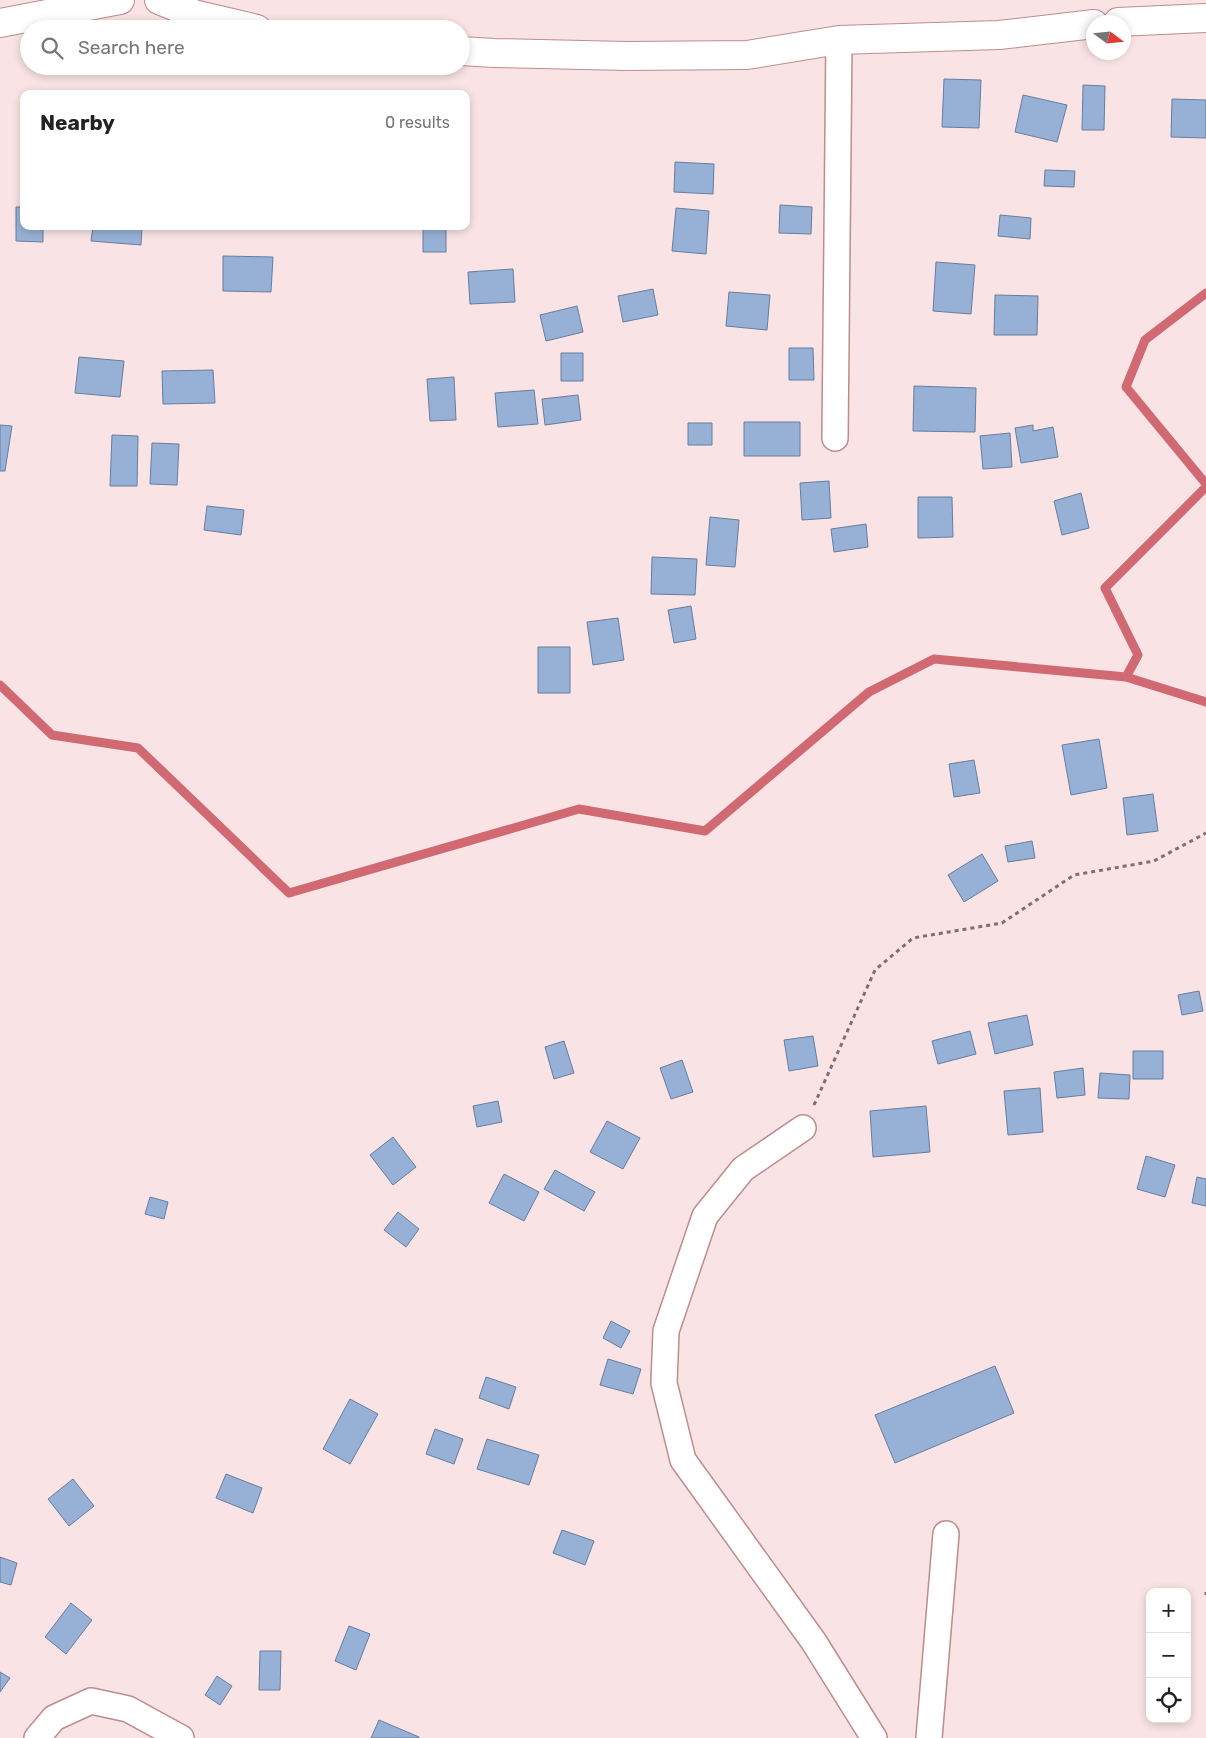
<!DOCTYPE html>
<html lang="en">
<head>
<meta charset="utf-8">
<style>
	body { margin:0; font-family:Rubik,sans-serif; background:#f6f6f6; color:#222 }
	.controls { position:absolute; right:15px; bottom:15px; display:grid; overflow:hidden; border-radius:10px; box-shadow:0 2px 8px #0003 }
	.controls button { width:45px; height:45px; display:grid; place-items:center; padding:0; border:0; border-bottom:1px solid #e0e0e0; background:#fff; color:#222; font:25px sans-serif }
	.compass { position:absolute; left:1086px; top:15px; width:45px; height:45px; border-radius:50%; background:#fff; box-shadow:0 2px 8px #0003; rotate:105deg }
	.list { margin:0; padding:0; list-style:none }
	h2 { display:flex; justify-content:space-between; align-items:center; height:65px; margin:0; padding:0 20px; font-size:21px }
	h2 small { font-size:16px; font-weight:400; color:#767676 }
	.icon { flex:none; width:28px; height:28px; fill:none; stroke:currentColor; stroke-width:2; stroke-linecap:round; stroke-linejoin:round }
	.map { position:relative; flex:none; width:1206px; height:1738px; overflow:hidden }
	.search { position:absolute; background:#fff; box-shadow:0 2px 8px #0003; left:20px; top:20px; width:450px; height:55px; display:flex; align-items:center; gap:12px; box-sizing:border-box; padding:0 18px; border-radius:28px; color:#767676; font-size:19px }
	.panel { position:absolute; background:#fff; box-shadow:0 2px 8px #0003; left:20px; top:90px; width:450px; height:140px; border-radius:10px }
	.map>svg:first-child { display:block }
</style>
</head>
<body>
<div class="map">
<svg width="1206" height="1738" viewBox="0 0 1206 1738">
	<rect width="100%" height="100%" fill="#f9e3e4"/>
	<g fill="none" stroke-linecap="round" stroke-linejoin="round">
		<!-- stream -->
		<path stroke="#d06972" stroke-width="9" d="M 1206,293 L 1145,340 L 1126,387 L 1206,484
			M 1126,677 L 1138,655 L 1105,588 L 1206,487
			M 0,685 L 52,735 L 138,748 L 289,893 L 579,809 L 705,831 L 869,692 L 934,659 L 1126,677 L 1206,702"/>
	</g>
	<!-- building -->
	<path fill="#96b1d5" stroke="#657ea0" d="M 944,79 L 981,80 L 979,128 L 942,127 Z
		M 1083,85 L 1105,86 L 1104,130 L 1082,130 Z
		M 1023,95 L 1067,105 L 1057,142 L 1015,132 Z
		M 1172,99 L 1206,100 L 1206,138 L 1171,137 Z
		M 675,162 L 714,164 L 713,194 L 674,192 Z
		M 1045,170 L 1075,171 L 1074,187 L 1044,186 Z
		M 780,205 L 812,207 L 811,234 L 779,233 Z
		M 16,207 L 24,207 L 24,226 L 43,226 L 43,242 L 16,241 Z
		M 676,208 L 709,211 L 706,254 L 672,251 Z
		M 1000,215 L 1031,218 L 1030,239 L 998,236 Z
		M 93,226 L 142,226 L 141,245 L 91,241 Z
		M 423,226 L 446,226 L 446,252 L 423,252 Z
		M 223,256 L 273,257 L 271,292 L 223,291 Z
		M 936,262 L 975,265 L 971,314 L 933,311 Z
		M 513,269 L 515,302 L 470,304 L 468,272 Z
		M 653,289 L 658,315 L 623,322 L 618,296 Z
		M 729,292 L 770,295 L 767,330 L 726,326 Z
		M 995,295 L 1038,296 L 1037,335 L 994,335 Z
		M 577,306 L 583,332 L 546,341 L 540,315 Z
		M 789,348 L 813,348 L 814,380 L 789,380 Z
		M 561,353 L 583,353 L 583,381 L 561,381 Z
		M 79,357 L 124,361 L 120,397 L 75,393 Z
		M 213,370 L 215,403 L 163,404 L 162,371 Z
		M 454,377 L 456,420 L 430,421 L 427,379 Z
		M 914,386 L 976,388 L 975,432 L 913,431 Z
		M 534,390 L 538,424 L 498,427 L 495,393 Z
		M 578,395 L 581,420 L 545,425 L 542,399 Z
		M 744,422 L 800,422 L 800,456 L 744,456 Z
		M 688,423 L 712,423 L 712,445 L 688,445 Z
		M 0,425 L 12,426 L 5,471 L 0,471 Z
		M 1033,425 L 1033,431 L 1053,427 L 1058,457 L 1021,463 L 1015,428 Z
		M 1010,433 L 1012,467 L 983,469 L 980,436 Z
		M 112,435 L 138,436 L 137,486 L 110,486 Z
		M 152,443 L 179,444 L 177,485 L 150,484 Z
		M 829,481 L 831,518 L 802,520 L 800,483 Z
		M 1081,493 L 1089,528 L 1062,535 L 1054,501 Z
		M 918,497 L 952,497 L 953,537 L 918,538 Z
		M 207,506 L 244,510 L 241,535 L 204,530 Z
		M 710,517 L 739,520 L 735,567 L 706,565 Z
		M 866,524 L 868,547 L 834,552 L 831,529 Z
		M 652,557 L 697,559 L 695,595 L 651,594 Z
		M 691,606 L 696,639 L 674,643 L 668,610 Z
		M 618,618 L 624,660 L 593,665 L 587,622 Z
		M 538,647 L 570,647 L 570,693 L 538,693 Z
		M 1099,739 L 1107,788 L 1071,795 L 1062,745 Z
		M 974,760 L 980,793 L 954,797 L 949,764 Z
		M 1153,794 L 1158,831 L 1127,835 L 1123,798 Z
		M 1032,841 L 1035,858 L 1008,862 L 1005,846 Z
		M 982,854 L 998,881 L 964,902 L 948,875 Z
		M 1199,991 L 1203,1011 L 1182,1015 L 1178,995 Z
		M 1027,1015 L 1033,1045 L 995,1054 L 988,1023 Z
		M 970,1031 L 976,1054 L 938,1064 L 932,1041 Z
		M 813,1036 L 818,1066 L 789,1071 L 784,1040 Z
		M 564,1041 L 574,1073 L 554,1079 L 545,1047 Z
		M 1133,1051 L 1163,1051 L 1163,1079 L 1133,1079 Z
		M 682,1060 L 693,1092 L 671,1099 L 660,1068 Z
		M 1083,1068 L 1085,1095 L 1057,1098 L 1054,1072 Z
		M 1100,1073 L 1130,1075 L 1129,1099 L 1098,1098 Z
		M 1040,1088 L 1043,1132 L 1008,1135 L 1004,1091 Z
		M 498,1101 L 502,1122 L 477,1127 L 473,1106 Z
		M 926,1106 L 930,1152 L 873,1157 L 870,1111 Z
		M 607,1121 L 640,1138 L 623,1169 L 590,1152 Z
		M 393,1137 L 416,1167 L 393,1185 L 370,1155 Z
		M 1146,1156 L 1175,1165 L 1165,1197 L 1137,1189 Z
		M 555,1170 L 595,1192 L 584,1211 L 544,1189 Z
		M 504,1174 L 539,1192 L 524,1221 L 489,1203 Z
		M 1197,1177 L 1206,1179 L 1206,1206 L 1192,1203 Z
		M 150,1197 L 168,1202 L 164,1219 L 145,1214 Z
		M 398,1212 L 419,1229 L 406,1247 L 384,1230 Z
		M 611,1321 L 630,1331 L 621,1348 L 603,1338 Z
		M 608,1359 L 641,1369 L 633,1394 L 600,1385 Z
		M 995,1366 L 1014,1413 L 895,1463 L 875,1415 Z
		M 486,1377 L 516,1387 L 509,1409 L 479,1398 Z
		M 350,1399 L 378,1414 L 350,1464 L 323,1449 Z
		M 435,1429 L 463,1439 L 454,1464 L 426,1454 Z
		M 487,1439 L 539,1455 L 529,1485 L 477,1469 Z
		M 226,1474 L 262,1488 L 253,1513 L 216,1498 Z
		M 73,1479 L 94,1506 L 69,1526 L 48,1499 Z
		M 562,1530 L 594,1541 L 585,1565 L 553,1553 Z
		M 0,1557 L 17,1563 L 11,1585 L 0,1582 Z
		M 71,1603 L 92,1620 L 66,1654 L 45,1637 Z
		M 349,1626 L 370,1634 L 356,1670 L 335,1661 Z
		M 260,1651 L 281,1651 L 280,1690 L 259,1690 Z
		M 0,1672 L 10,1678 L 0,1692 Z
		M 217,1676 L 232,1686 L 220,1705 L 205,1695 Z
		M 379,1720 L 419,1737 L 419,1738 L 371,1738 Z"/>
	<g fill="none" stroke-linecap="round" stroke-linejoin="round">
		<defs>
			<path id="street" d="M 835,438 L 839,40
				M 803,1128 L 743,1169 L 705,1216 L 666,1331 L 664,1383 L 683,1460 L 814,1642 L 874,1738
				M 37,1738 L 54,1718 L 91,1701 L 128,1709 L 181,1738
				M 929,1738 L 946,1534"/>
			<path id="secondary" d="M 159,0 L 194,14 L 257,29
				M 1118,22 L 1206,18
				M 0,23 L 120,0
				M 461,51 L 494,53 L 626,56 L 747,55 L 839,40 L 999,35 L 1094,24"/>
		</defs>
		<!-- street casing -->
		<use href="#street" stroke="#be8c8e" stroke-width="28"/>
		<!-- secondary casing -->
		<use href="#secondary" stroke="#be8c8e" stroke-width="30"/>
		<!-- path -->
		<path stroke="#816e70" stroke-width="3" stroke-dasharray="4 4" stroke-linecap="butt" d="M 814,1105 L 875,970 L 913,938 L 1002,923 L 1074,875 L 1154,861 L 1206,833
			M 1206,1592 L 1206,1595"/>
		<!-- street -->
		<use href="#street" stroke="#fff" stroke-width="25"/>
		<!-- secondary -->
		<use href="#secondary" stroke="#fff" stroke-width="28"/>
	</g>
</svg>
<div class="controls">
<button>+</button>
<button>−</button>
<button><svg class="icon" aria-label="locate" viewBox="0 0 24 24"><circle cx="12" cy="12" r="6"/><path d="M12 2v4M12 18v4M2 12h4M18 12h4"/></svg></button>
</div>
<svg class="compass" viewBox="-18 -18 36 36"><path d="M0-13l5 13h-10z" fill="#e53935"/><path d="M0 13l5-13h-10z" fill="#767676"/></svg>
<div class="search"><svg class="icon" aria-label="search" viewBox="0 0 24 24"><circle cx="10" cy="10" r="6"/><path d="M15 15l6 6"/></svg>Search here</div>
<section class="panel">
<h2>Nearby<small>0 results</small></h2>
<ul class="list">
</ul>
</section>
</div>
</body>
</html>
